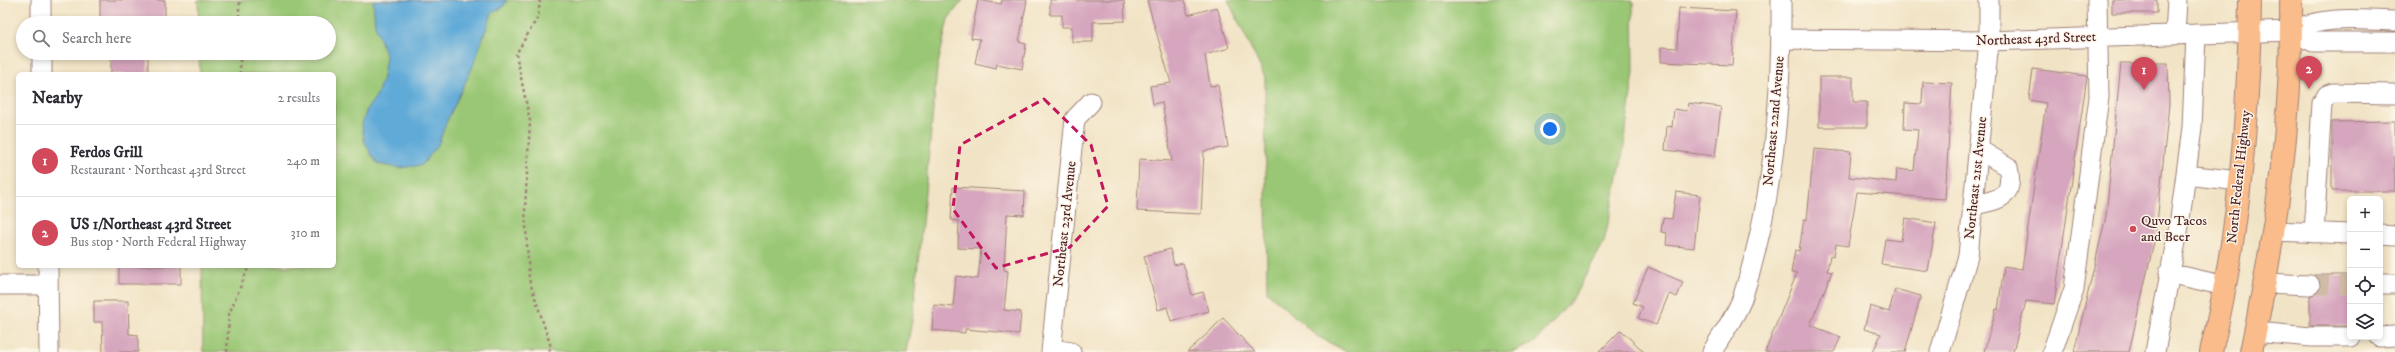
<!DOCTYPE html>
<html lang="en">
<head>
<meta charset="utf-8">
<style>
	body { margin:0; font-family:"IM FELL DW Pica",serif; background:#f7f7f7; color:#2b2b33 }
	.controls { position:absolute; right:12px; bottom:12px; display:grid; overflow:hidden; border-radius:6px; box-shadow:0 2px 6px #0003 }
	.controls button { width:36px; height:36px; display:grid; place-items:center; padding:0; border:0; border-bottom:1px solid #e1e1e2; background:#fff; color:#2b2b33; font:20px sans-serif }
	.you { position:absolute; left:1550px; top:129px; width:14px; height:14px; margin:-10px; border:3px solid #fff; border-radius:50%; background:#1a73e8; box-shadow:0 0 0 6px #1a73e833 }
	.badge { display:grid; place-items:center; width:26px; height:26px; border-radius:50%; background:#d1495b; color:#fff; font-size:13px; font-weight:700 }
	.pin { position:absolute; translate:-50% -33px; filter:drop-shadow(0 1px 2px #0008) }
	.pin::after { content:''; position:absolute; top:21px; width:14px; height:12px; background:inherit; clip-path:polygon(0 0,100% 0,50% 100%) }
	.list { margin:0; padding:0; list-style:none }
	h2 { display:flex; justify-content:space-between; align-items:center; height:52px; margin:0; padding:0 16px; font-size:17px }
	h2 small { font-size:13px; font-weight:400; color:#7c7c81 }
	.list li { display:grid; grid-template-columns:26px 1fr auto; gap:12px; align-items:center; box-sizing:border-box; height:72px; padding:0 16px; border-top:1px solid #e1e1e2 }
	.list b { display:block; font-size:15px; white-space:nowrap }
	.list p { margin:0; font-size:13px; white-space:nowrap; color:#7c7c81 }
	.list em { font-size:13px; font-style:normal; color:#7c7c81 }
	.icon { flex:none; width:22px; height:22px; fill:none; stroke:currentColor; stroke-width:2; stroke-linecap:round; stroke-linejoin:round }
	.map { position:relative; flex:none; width:2395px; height:352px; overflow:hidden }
	.search { position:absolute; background:#fff; box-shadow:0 2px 6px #0003; left:16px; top:16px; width:320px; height:44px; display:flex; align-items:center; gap:10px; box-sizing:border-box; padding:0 14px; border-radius:22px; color:#7c7c81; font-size:15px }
	.panel { position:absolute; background:#fff; box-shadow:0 2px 6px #0003; left:16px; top:72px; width:320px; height:196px; border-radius:6px }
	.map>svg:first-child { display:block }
</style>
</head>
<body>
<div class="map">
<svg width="2395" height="352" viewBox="0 0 2395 352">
	<rect width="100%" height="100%" fill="#fcf5e5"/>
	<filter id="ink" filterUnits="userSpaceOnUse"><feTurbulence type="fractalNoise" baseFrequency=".025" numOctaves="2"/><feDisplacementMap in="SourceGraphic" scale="8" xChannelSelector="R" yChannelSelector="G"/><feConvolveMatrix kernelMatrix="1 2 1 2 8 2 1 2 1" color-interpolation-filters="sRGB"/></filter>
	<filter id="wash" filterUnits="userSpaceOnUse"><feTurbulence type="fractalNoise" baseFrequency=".012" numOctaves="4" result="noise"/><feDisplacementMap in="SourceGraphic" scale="16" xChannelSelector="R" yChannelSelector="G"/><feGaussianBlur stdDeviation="0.9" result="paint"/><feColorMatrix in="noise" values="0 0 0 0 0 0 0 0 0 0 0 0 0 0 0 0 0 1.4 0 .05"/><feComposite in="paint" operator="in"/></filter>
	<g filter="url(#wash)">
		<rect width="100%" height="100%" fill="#f1e3c5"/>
		<!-- green -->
		<path fill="#9ac775" stroke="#727350" d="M 198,0 L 963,0 L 948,19 L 937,69 L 913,315 L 906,352 L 203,352 L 202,266 L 334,266 L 334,74 L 200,74 L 199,53 L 329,53 L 329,23 L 199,23 Z
			M 1228,0 L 1633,0 L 1634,72 L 1622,159 L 1604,242 L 1572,300 L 1534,343 L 1513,352 L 1347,352 L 1317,336 L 1267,292 L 1265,77 Z"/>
		<!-- water -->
		<path fill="#61aad8" stroke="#566482" d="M 373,0 L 507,0 L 503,7 L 492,13 L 472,68 L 446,123 L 438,145 L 422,165 L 399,168 L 378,164 L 371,154 L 364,140 L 362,124 L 367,109 L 377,95 L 383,77 L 386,56 L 375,25 Z"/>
		<g id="blocks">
			<!-- building -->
			<path fill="#d6a5be" d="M 100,0 L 165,0 L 165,19 L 100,19 Z
				M 978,0 L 1001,4 L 1002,0 L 1027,0 L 1019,42 L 1026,44 L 1022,69 L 997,64 L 996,68 L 975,63 L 980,39 L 971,38 Z
				M 1050,0 L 1124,0 L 1125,21 L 1093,22 L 1093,42 L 1072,42 L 1072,27 L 1062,27 L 1062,15 L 1050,15 Z
				M 1147,0 L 1184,0 L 1188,15 L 1217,7 L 1229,48 L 1205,55 L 1210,86 L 1218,85 L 1228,147 L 1204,151 L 1201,214 L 1137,211 L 1139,159 L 1172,161 L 1162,102 L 1153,104 L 1150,86 L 1171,83 Z
				M 2112,0 L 2157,0 L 2157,13 L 2112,13 Z
				M 1679,8 L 1736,11 L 1732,65 L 1661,62 L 1661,47 L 1677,48 Z
				M 111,53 L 148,53 L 148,74 L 111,74 Z
				M 2121,63 L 2168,63 L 2169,104 L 2156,233 L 2129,352 L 2074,352 L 2106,216 Z
				M 2033,69 L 2087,76 L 2054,304 L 2026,301 L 2013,352 L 1984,352 L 1996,309 L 1998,310 L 2004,266 L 2022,269 L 2046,103 L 2029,100 Z
				M 1819,77 L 1853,77 L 1853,102 L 1867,102 L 1867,127 L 1819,127 Z
				M 1923,82 L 1952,83 L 1945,199 L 1857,192 L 1848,246 L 1836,244 L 1834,256 L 1830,255 L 1827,271 L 1832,272 L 1810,325 L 1841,337 L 1834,352 L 1765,352 L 1797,273 L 1791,273 L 1795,250 L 1799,251 L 1804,219 L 1807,220 L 1814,149 L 1851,152 L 1849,177 L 1896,182 L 1897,169 L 1914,171 L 1918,130 L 1904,129 L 1905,103 L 1922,104 Z
				M 1688,103 L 1721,107 L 1715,156 L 1665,150 L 1667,126 L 1672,127 L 1674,109 L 1687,111 Z
				M 2395,121 L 2395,191 L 2332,191 L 2332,122 Z
				M 953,187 L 1025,191 L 1024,215 L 1007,214 L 1004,270 L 1008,271 L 1004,310 L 1021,312 L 1019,334 L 965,329 L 965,333 L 932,330 L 934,305 L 953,307 L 956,276 L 978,279 L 981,249 L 958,248 L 959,221 L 951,220 Z
				M 1676,192 L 1700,195 L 1694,248 L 1666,245 L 1667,233 L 1661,232 L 1663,218 L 1672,219 Z
				M 1905,218 L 1936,223 L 1928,271 L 1881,264 L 1885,239 L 1901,241 Z
				M 1170,249 L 1174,265 L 1183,263 L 1192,295 L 1203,292 L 1209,311 L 1171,321 L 1167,307 L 1158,310 L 1144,256 Z
				M 119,266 L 181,266 L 181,284 L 119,284 Z
				M 1648,267 L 1683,282 L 1677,297 L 1669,294 L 1656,325 L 1638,318 L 1643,307 L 1633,303 Z
				M 2314,275 L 2350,275 L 2350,326 L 2310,326 L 2310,296 L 2319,291 L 2321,286 L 2320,280 Z
				M 1895,289 L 1921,296 L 1905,352 L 1873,352 L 1881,334 L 1864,329 L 1870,306 L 1889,312 Z
				M 94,301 L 128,301 L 129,334 L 138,335 L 138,352 L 103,352 L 102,322 L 94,322 Z
				M 1223,318 L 1255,352 L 1187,352 L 1206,335 Z
				M 1621,330 L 1644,352 L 1599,352 Z"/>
		</g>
	</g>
	<g filter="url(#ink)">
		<use href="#blocks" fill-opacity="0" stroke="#9e8178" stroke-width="1"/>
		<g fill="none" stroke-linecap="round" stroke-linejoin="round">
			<!-- minor-tunnel -->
			<path stroke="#d0bca6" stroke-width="19" stroke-dasharray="19 10" stroke-linecap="butt" d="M 2310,285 L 2350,285"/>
			<defs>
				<path id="minor" d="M 41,23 L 41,0
					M 2291,31 L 2313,42 L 2395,42
					M 2175,35 L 2177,0
					M 1781,39 L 1989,41 L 2291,31 C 2326,15 2358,20 2395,21
					M 42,53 L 42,74
					M 2186,175 L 2240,181
					M 1973,205 C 1999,200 2015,198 2008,167 L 1978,149
					M 2273,231 L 2350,234
					M 2314,233 L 2322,103 L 2327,95 L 2333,93 L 2395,94
					M 2380,235 L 2395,236
					M 48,266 L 49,352
					M 2169,273 L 2225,286
					M 2265,283 L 2310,285
					M 2380,284 L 2395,284
					M 0,285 L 48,285
					M 2255,332 L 2311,337 L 2350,337
					M 2380,337 L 2395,336
					M 1052,349 L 1071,352
					M 1051,352 L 1075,119 L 1091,102
					M 1712,352 C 1722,334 1737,315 1743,296 C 1773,203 1782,98 1781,0
					M 1940,352 L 1968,256 L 1989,41 L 1989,0
					M 2052,352 L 2074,289 L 2099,97 L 2097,0
					M 2155,352 L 2179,226 L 2192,128 L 2196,34"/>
				<path id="major" d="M 2211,352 C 2239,236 2249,119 2250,0
					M 2251,352 C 2275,237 2293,118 2291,0"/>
			</defs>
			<!-- minor casing -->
			<use href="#minor" stroke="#9e8178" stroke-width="21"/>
			<!-- major casing -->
			<use href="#major" stroke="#9e8178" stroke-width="24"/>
			<!-- path -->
			<path stroke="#9e8178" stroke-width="2.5" stroke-dasharray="3 3" stroke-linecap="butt" d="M 540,0 L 538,17 L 516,54 L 530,121 L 525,209 L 529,279 L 551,347 L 549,352
				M 239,23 L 239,5 L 242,0
				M 240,53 L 240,74
				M 227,352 L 229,314 L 249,266"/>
			<!-- minor -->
			<use href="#minor" stroke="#fff" stroke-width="19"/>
			<!-- major -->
			<use href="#major" stroke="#f9bc8a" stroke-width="22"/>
		</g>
	</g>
	<!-- marked area -->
	<path fill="none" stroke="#c2185b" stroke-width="3" stroke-dasharray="8 5" stroke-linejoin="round" d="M 1044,99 L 1091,145 L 1108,206 L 1070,247 L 996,268 L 953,209 L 960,145 Z"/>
	<!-- markers -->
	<circle fill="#d1495b" stroke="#fcf5e5" stroke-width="1.5" cx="2133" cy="229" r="4"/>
	<g text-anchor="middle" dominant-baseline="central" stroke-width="3" stroke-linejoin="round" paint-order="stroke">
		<!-- street labels -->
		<g font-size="14" fill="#4a1f2b" stroke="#fcf5e5">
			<text transform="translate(2036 39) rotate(-2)">Northeast 43rd Street</text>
			<text transform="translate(1774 121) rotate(-85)">Northeast 22nd Avenue</text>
			<text transform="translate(2239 177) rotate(-84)">North Federal Highway</text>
			<text transform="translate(1976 178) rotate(-84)">Northeast 21st Avenue</text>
			<text transform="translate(1065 224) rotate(-84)">Northeast 23rd Avenue</text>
		</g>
		<!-- poi labels -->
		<g font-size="14" fill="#4a1f2b" stroke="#fcf5e5" text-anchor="start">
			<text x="2141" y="221">Quvo Tacos<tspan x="2141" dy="16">and Beer</tspan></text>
		</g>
	</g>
</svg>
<div class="controls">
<button>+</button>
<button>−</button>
<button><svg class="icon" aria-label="locate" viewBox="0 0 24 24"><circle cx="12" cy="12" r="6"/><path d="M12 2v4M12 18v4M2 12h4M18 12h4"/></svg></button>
<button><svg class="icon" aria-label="layers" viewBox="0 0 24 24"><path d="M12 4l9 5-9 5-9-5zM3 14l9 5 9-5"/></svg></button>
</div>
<div class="you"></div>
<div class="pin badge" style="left:2144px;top:90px">1</div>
<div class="pin badge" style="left:2309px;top:89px">2</div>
<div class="search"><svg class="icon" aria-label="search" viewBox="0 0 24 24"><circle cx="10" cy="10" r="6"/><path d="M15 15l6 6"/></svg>Search here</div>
<section class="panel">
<h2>Nearby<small>2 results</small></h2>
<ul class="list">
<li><span class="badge">1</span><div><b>Ferdos Grill</b><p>Restaurant · Northeast 43rd Street</p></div><em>240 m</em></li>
<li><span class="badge">2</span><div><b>US 1/Northeast 43rd Street</b><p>Bus stop · North Federal Highway</p></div><em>310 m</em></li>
</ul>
</section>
</div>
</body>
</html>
